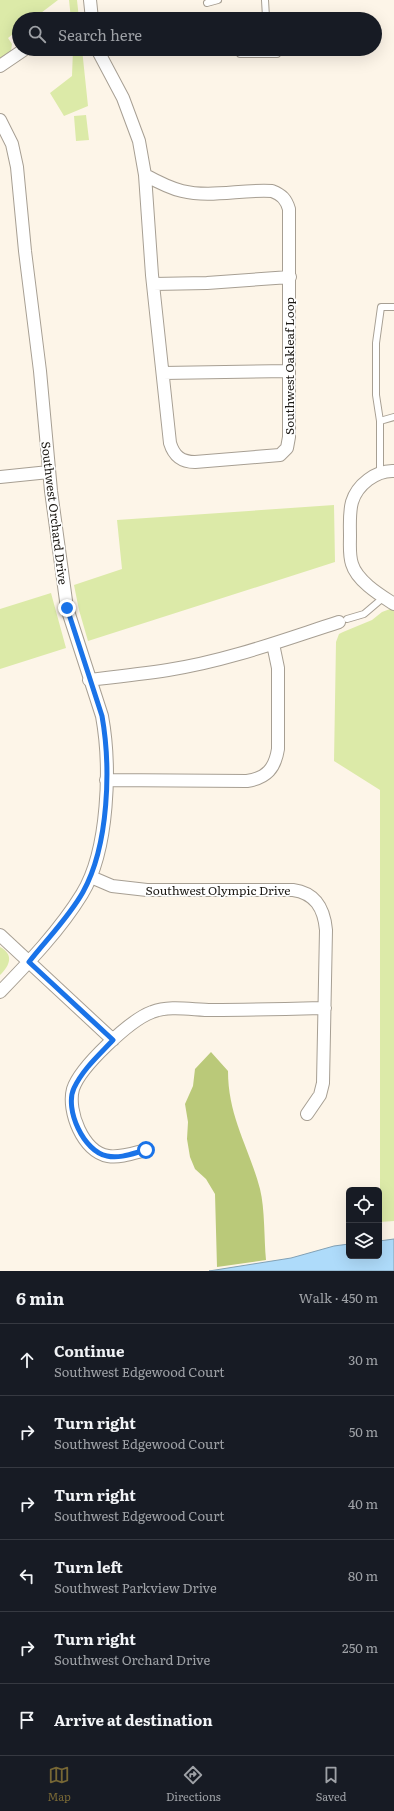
<!DOCTYPE html>
<html lang="en">
<head>
<meta charset="utf-8">
<style>
	body { margin:0; font-family:Literata,serif; background:#242831; color:#f1f3f6 }
	.controls { position:absolute; right:12px; bottom:12px; display:grid; overflow:hidden; border-radius:6px; box-shadow:0 4px 16px #0002 }
	.controls button { width:36px; height:36px; display:grid; place-items:center; padding:0; border:0; border-bottom:1px solid #363941; background:#171b24; color:#f1f3f6; font:20px sans-serif }
	.stop { position:absolute; width:12px; height:12px; margin:-9px; border:3px solid #1a73e8; border-radius:50%; background:#fff }
	.stop.end { background:#1a73e8; border-color:#fff; box-shadow:0 1px 4px #0008 }
	.list { margin:0; padding:0; list-style:none }
	h2 { display:flex; justify-content:space-between; align-items:center; height:52px; margin:0; padding:0 16px; font-size:17px }
	h2 small { font-size:13px; font-weight:400; color:#9ea1a6 }
	.list li { display:grid; grid-template-columns:26px 1fr auto; gap:12px; align-items:center; box-sizing:border-box; height:72px; padding:0 16px; border-top:1px solid #363941 }
	.list b { display:block; font-size:15px; white-space:nowrap }
	.list p { margin:0; font-size:13px; white-space:nowrap; color:#9ea1a6 }
	.list em { font-size:13px; font-style:normal; color:#9ea1a6 }
	.icon { flex:none; width:22px; height:22px; fill:none; stroke:currentColor; stroke-width:2; stroke-linecap:round; stroke-linejoin:round }
	.map { position:relative; flex:none; width:394px; height:1271px; overflow:hidden }
	.search { position:absolute; background:#171b24; box-shadow:0 4px 16px #0002; left:12px; right:12px; top:12px; height:44px; display:flex; align-items:center; gap:10px; box-sizing:border-box; padding:0 14px; border-radius:22px; color:#9ea1a6; font-size:15px }
	.sheet { height:484px; background:#171b24 }
	nav { display:flex; justify-content:space-around; align-items:center; box-sizing:border-box; height:56px; border-top:1px solid #363941; background:#171b24; font-size:11px; color:#9ea1a6 }
	nav a { display:grid; justify-items:center; gap:2px }
	nav .on { color:#776735 }
	.map>svg:first-child { display:block }
</style>
</head>
<body>
<div class="map">
<svg width="394" height="1271" viewBox="0 0 394 1271">
	<rect width="100%" height="100%" fill="#fdf5e8"/>
	<!-- green -->
	<path fill="#dceaa8" d="M 0,0 L 58,0 L 33,19 L 19,19 L 19,29 L 8,38 L 12,44 L 11,51 L 0,62 Z
		M 69,0 L 77,0 L 79,19 L 71,19 Z
		M 73,49 L 82,49 L 88,106 L 64,116 L 50,93 L 72,76 Z
		M 86,115 L 89,140 L 76,141 L 74,116 Z
		M 334,505 L 335,562 L 88,641 L 79,610 L 74,585 L 122,569 L 117,520 Z
		M 51,593 L 66,648 L 0,669 L 0,609 Z
		M 390,609 L 394,610 L 394,1221 L 380,1222 L 380,790 L 334,761 L 336,642 L 339,634 L 343,632 L 372,620 L 382,612 Z
		M 0,947 C 15,955 9,966 0,975 Z"/>
	<!-- forest -->
	<path fill="#bac979" d="M 211,1052 L 228,1071 C 228,1117 249,1147 260,1189 C 265,1209 264,1239 266,1260 L 217,1267 L 215,1194 L 206,1179 L 195,1169 L 190,1157 L 187,1139 L 188,1122 L 185,1104 L 193,1086 L 195,1069 Z"/>
	<!-- water -->
	<path fill="#aedbfa" stroke="#82a1b5" d="M 394,1239 L 394,1271 L 209,1271 L 291,1258 L 334,1246 L 349,1244 L 349,1256 L 379,1256 L 379,1241 Z"/>
	<g fill="none" stroke-linecap="round" stroke-linejoin="round">
		<defs>
			<path id="service" d="M 265,0 L 266,17
				M 207,3 L 218,0
				M 239,49 L 240,54 L 277,54 L 277,49
				M 380,421 L 394,417
				M 380,474 L 380,421 L 376,395 L 376,343 L 381,307 L 394,307
				M 347,619 L 364,614 L 384,597"/>
			<path id="minor" d="M 90,0 L 92,19
				M 97,49 L 123,98 L 139,141 L 145,175 L 152,275 L 170,443 C 174,456 181,462 195,462 L 280,455 L 287,448 L 289,437 L 289,209 C 286,199 282,195 272,191 C 242,189 211,198 182,191 C 169,188 156,181 145,175
				M 0,66 L 25,49
				M 0,120 L 12,144 L 17,167 L 25,251 L 40,371 L 51,491 L 67,608 L 102,716 C 111,765 109,850 82,894 C 60,930 29,962 0,992
				M 153,284 L 207,283 L 290,277
				M 163,373 L 289,371
				M 394,471 C 376,470 357,485 352,502 C 349,513 350,525 350,536 C 350,545 349,555 352,564 C 357,581 380,595 394,604
				M 0,477 L 49,472
				M 89,680 C 115,677 142,674 168,670 C 227,661 283,640 339,622
				M 106,780 L 247,781 C 267,778 275,768 278,749 L 278,668 L 273,644
				M 91,877 L 112,886 L 147,890 L 293,890 C 315,893 324,908 326,930 L 323,1083 L 320,1095 L 307,1114
				M 0,935 L 113,1040
				M 146,1150 C 134,1153 120,1158 108,1156 C 83,1152 67,1111 73,1089 C 80,1067 130,1020 152,1012 C 170,1005 193,1010 212,1010 C 250,1010 287,1009 325,1008"/>
		</defs>
		<!-- service casing -->
		<use href="#service" stroke="#a79f93" stroke-width="8"/>
		<!-- minor casing -->
		<use href="#minor" stroke="#a79f93" stroke-width="14"/>
		<!-- service -->
		<use href="#service" stroke="#fff" stroke-width="6"/>
		<!-- minor -->
		<use href="#minor" stroke="#fff" stroke-width="12"/>
	</g>
	<g fill="none" stroke-linecap="round" stroke-linejoin="round">
		<!-- route -->
		<path stroke="#1a73e8" stroke-width="5" d="M 67,608 L 102,716 C 111,767 109,845 83,892 C 69,917 47,939 29,962 L 113,1040 C 99,1055 83,1069 74,1088 C 64,1109 84,1152 107,1156 C 120,1159 134,1153 146,1150"/>
	</g>
	<g text-anchor="middle" dominant-baseline="central" stroke-width="3.5" stroke-linejoin="round" paint-order="stroke">
		<!-- street labels -->
		<g font-size="12" fill="#1d1a15" stroke="#fff">
			<text transform="translate(289 366) rotate(-90)">Southwest Oakleaf Loop</text>
			<text transform="translate(55 513) rotate(83)">Southwest Orchard Drive</text>
			<text x="218" y="890">Southwest Olympic Drive</text>
		</g>
	</g>
</svg>
<div class="controls">
<button><svg class="icon" aria-label="locate" viewBox="0 0 24 24"><circle cx="12" cy="12" r="6"/><path d="M12 2v4M12 18v4M2 12h4M18 12h4"/></svg></button>
<button><svg class="icon" aria-label="layers" viewBox="0 0 24 24"><path d="M12 4l9 5-9 5-9-5zM3 14l9 5 9-5"/></svg></button>
</div>
<div class="stop" style="left:146px;top:1150px"></div>
<div class="stop end" style="left:67px;top:608px"></div>
<div class="search"><svg class="icon" aria-label="search" viewBox="0 0 24 24"><circle cx="10" cy="10" r="6"/><path d="M15 15l6 6"/></svg>Search here</div>
</div>
<section class="sheet">
<h2>6 min<small>Walk · 450 m</small></h2>
<ul class="list">
<li><svg class="icon" aria-label="ahead" viewBox="0 0 24 24"><path d="M12 20V5M6 11l6-6 6 6"/></svg><div><b>Continue</b><p>Southwest Edgewood Court</p></div><em>30 m</em></li>
<li><svg class="icon" aria-label="right" viewBox="0 0 24 24"><path d="M7 20v-9h11M14 6l5 5-5 5"/></svg><div><b>Turn right</b><p>Southwest Edgewood Court</p></div><em>50 m</em></li>
<li><svg class="icon" aria-label="right" viewBox="0 0 24 24"><path d="M7 20v-9h11M14 6l5 5-5 5"/></svg><div><b>Turn right</b><p>Southwest Edgewood Court</p></div><em>40 m</em></li>
<li><svg class="icon" aria-label="left" viewBox="0 0 24 24"><path d="M17 20v-9H6M10 6l-5 5 5 5"/></svg><div><b>Turn left</b><p>Southwest Parkview Drive</p></div><em>80 m</em></li>
<li><svg class="icon" aria-label="right" viewBox="0 0 24 24"><path d="M7 20v-9h11M14 6l5 5-5 5"/></svg><div><b>Turn right</b><p>Southwest Orchard Drive</p></div><em>250 m</em></li>
<li><svg class="icon" aria-label="arrive" viewBox="0 0 24 24"><path d="M6 21V4h12l-3 4 3 4H6"/></svg><div><b>Arrive at destination</b></div></li>
</ul>
</section>
<nav>
<a class="on"><svg class="icon" aria-label="map" viewBox="0 0 24 24"><path d="M3 6l6-2 6 2 6-2v14l-6 2-6-2-6 2zM9 4v14M15 6v14"/></svg>Map</a>
<a><svg class="icon" aria-label="directions" viewBox="0 0 24 24"><path d="M12 3l9 9-9 9-9-9zM9 14v-3h6M13 9l2 2-2 2"/></svg>Directions</a>
<a><svg class="icon" aria-label="saved" viewBox="0 0 24 24"><path d="M7 4h10v16l-5-4-5 4z"/></svg>Saved</a>
</nav>
</body>
</html>
